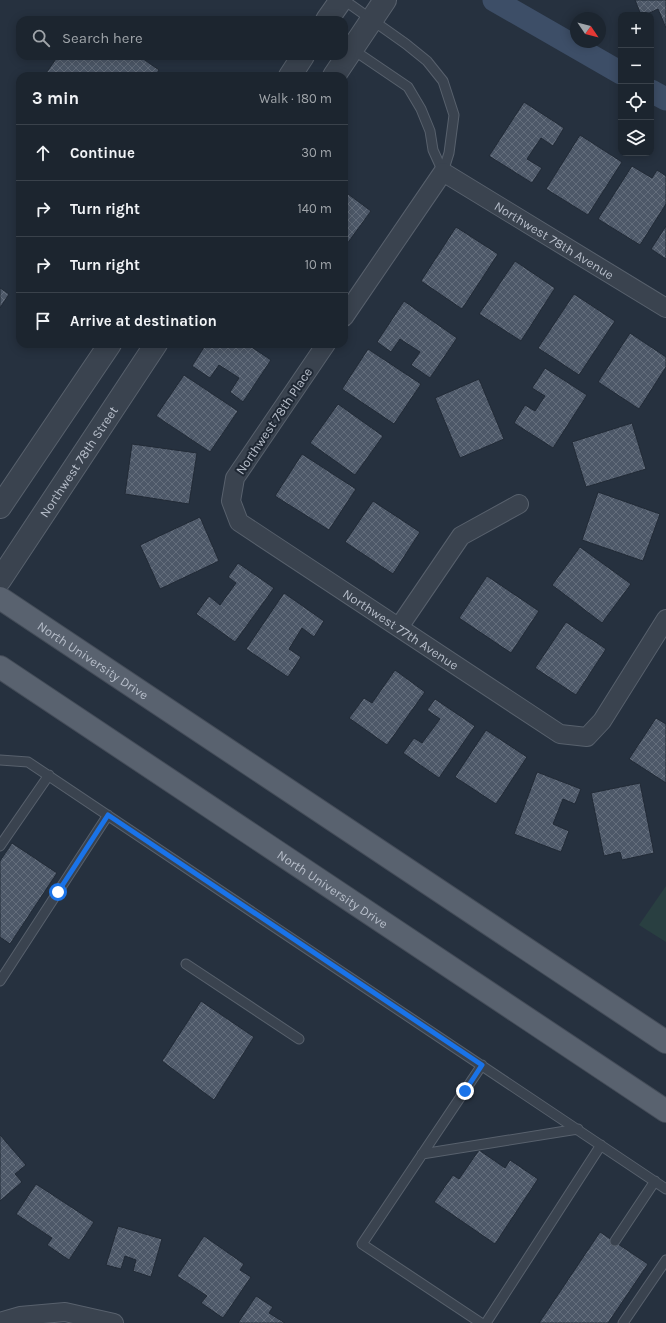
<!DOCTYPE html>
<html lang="en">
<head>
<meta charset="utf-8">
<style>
	body { margin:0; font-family:Karla,sans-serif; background:#252d37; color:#f1f3f6 }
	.controls { position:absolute; right:12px; top:12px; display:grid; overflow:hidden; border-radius:8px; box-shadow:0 2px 10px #0003 }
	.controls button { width:36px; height:36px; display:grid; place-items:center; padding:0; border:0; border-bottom:1px solid #3a424b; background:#1c252f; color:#f1f3f6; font:20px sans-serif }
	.compass { position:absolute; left:570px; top:12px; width:36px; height:36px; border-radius:50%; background:#1c252f; box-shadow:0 2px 10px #0003; rotate:125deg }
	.stop { position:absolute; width:12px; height:12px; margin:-9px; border:3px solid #1a73e8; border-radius:50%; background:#fff }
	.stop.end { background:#1a73e8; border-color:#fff; box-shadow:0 1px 4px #0008 }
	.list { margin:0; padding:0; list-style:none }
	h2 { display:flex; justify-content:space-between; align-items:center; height:52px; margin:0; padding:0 16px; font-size:17px }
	h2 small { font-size:13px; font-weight:400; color:#a0a5aa }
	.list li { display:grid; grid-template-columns:26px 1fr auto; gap:12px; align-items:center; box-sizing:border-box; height:56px; padding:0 16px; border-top:1px solid #3a424b }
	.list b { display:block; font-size:15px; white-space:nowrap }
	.list em { font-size:13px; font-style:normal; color:#a0a5aa }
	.icon { flex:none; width:22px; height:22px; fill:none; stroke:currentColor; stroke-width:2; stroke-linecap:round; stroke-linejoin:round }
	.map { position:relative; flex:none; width:666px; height:1323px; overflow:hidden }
	.search { position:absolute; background:#1c252f; box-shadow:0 2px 10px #0003; left:16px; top:16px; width:332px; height:44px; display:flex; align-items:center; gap:10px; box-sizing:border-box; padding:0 14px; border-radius:12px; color:#a0a5aa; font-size:15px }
	.panel { position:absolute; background:#1c252f; box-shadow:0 2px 10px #0003; left:16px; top:72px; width:332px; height:276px; border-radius:12px }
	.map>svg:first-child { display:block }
</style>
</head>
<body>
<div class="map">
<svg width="666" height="1323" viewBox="0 0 666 1323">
	<defs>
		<pattern id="building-cross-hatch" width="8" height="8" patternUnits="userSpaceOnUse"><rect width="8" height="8" fill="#4d5868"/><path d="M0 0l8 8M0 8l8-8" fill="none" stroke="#646e7c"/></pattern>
	</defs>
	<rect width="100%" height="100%" fill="#26313f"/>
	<!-- green -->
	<path fill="#293f41" d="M 666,886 L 666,942 L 639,925 Z"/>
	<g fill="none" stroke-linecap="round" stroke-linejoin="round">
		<!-- canal -->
		<path stroke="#3d4e67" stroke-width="23" d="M 494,0 L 621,73
			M 651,91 L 666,99"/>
	</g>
	<!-- building -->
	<path fill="url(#building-cross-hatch)" stroke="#212a36" d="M 635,0 L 666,0 L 666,28 L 658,9 L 645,15 L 641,15 Z
		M 58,56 L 139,56 L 159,70 L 155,76 L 44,76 Z
		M 524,102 L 564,128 L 553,146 L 541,138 L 527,159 L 542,168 L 532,183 L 489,156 Z
		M 580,135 L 622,162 L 588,215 L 546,189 Z
		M 632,166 L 652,178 L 657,170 L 666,176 L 666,204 L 640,245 L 598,219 Z
		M 344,191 L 371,211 L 344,248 Z
		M 666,226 L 666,259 L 651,249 Z
		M 456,227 L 498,254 L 462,309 L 421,281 Z
		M 515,261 L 555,288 L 521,341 L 479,314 Z
		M 0,288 L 9,294 L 0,308 Z
		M 574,294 L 615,321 L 579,375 L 538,348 Z
		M 404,301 L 457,338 L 430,378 L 411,365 L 420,352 L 400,339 L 391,352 L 377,342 Z
		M 630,333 L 666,357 L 666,367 L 639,409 L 598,382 Z
		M 206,344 L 247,344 L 271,360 L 243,402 L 230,392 L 239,378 L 219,365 L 210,378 L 192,366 Z
		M 368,349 L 421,384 L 394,424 L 342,389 Z
		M 545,368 L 587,395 L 553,448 L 514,423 L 525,405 L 535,411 L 545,396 L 532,388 Z
		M 184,375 L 238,411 L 210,452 L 156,416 Z
		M 479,379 L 504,439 L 460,458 L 435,398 Z
		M 338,404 L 383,436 L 355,475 L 310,443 Z
		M 632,423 L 646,469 L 586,487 L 572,442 Z
		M 132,444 L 197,453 L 189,504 L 125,494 Z
		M 302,454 L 356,489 L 329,530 L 275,496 Z
		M 598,492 L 660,514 L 643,561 L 582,540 Z
		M 373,501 L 420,532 L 393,574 L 345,542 Z
		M 200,517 L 219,561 L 160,589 L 140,545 Z
		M 580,547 L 631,584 L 602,623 L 552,585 Z
		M 238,563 L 274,588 L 235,642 L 196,614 L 209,596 L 220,605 L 236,583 L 228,577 Z
		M 487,576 L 539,611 L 511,653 L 459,618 Z
		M 284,593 L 324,621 L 314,637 L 302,628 L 289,649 L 301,657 L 288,677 L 246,649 Z
		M 566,622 L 606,649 L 576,695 L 535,668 Z
		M 395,670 L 425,692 L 387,745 L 349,718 L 364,698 L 372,703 Z
		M 435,699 L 475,726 L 439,778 L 403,753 L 414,738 L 422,743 L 440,719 L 427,710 Z
		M 656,718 L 666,724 L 666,783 L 629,759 Z
		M 486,730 L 527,757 L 496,804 L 455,777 Z
		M 537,772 L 581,789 L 575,804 L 563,799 L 553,824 L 569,831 L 561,852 L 514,834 Z
		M 640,783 L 654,853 L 622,860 L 620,852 L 604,856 L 591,793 Z
		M 12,843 L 57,873 L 10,944 L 0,937 L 0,861 Z
		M 201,1001 L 254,1037 L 214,1100 L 162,1061 Z
		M 0,1135 L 26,1165 L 15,1174 L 22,1182 L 0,1201 Z
		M 479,1150 L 505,1168 L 510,1160 L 538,1179 L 495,1244 L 434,1202 L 453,1175 L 459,1179 Z
		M 36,1184 L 94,1222 L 69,1260 L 47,1245 L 52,1238 L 16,1214 Z
		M 118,1226 L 162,1239 L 151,1277 L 133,1271 L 136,1260 L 125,1256 L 121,1269 L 106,1265 Z
		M 600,1232 L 648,1264 L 608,1323 L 539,1323 Z
		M 204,1236 L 244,1264 L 240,1270 L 251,1277 L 223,1318 L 201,1303 L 207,1296 L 177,1276 Z
		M 256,1296 L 273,1307 L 269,1313 L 285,1323 L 238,1323 Z"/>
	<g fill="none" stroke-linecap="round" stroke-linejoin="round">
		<defs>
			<path id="service" d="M 344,0 L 406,44 L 427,61 L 443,81 L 454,115 L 449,153 L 443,172
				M 352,49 L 408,87 L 421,109 L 430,131 L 433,150 L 443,172
				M 0,760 L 28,762 L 666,1189
				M 0,846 L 49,775
				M 186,964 L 299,1039
				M 0,981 L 108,815
				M 422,1154 L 578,1129
				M 615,1241 L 655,1181
				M 481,1323 L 362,1244 L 482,1065
				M 486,1323 L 601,1145
				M 623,1323 L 666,1260"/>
			<g id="minor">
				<path id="s1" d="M 344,317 L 443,172 L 666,308"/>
				<path id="s2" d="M 326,344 L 235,478 L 231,501 L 239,522 L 560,734 L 587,737 L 602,721 L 666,619"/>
				<path d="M 399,627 L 461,536 L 519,504"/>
				<path d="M 0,1322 L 20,1316 L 65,1312 L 114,1323"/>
			</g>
			<g id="tertiary">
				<path d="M 327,20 L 341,0"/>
				<path d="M 290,76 L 303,56"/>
				<path d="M 334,76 L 385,0"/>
				<path d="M 0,507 L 110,344"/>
				<path id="s3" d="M 0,580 L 156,344"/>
			</g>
			<g id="primary">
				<path id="s4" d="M 0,598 L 666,1042"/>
				<path id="s5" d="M 0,667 L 666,1111"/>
			</g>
		</defs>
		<!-- service casing -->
		<use href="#service" stroke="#58616d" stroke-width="11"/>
		<!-- minor casing -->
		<use href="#minor" stroke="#58616d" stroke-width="20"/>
		<!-- tertiary casing -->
		<use href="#tertiary" stroke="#58616d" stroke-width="24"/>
		<!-- primary casing -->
		<use href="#primary" stroke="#444c58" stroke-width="24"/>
		<!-- service -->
		<use href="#service" stroke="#3a434f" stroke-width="9"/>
		<!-- minor -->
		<use href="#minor" stroke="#3a434f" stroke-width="18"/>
		<!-- tertiary -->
		<use href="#tertiary" stroke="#3a434f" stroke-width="22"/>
		<!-- primary -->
		<use href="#primary" stroke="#59626f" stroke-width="22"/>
	</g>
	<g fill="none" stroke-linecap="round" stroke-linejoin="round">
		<!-- route -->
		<path stroke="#1a73e8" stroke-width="5" d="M 58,892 L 108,815 L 482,1065 L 465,1091"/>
	</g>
	<g text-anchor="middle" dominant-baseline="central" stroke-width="4" stroke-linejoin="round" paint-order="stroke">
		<!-- street labels -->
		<g font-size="13" fill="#b7beca" stroke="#1f2834">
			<text stroke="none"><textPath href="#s1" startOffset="306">Northwest 78th Avenue</textPath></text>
			<text transform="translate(274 421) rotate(-56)">Northwest 78th Place</text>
			<text stroke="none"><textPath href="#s3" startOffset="142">Northwest 78th Street</textPath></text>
			<text stroke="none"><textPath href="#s2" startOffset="402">Northwest 77th Avenue</textPath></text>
			<text stroke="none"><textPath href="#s4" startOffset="112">North University Drive</textPath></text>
			<text stroke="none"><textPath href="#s5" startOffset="400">North University Drive</textPath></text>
		</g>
	</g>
</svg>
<div class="controls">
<button>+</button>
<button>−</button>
<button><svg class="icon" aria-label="locate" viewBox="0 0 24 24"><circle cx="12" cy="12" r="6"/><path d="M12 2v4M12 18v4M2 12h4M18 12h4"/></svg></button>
<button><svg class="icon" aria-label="layers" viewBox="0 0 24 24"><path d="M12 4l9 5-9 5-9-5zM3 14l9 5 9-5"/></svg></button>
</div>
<svg class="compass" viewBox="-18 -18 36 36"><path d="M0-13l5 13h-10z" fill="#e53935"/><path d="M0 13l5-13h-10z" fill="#a0a5aa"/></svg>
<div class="stop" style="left:58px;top:892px"></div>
<div class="stop end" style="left:465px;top:1091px"></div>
<div class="search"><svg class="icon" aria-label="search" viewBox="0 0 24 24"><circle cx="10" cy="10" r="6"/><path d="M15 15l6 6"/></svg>Search here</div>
<section class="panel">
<h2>3 min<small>Walk · 180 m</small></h2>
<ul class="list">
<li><svg class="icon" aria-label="ahead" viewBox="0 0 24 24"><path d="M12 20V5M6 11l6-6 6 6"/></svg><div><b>Continue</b></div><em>30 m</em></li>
<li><svg class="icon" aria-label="right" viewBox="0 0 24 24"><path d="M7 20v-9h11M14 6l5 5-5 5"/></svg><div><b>Turn right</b></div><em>140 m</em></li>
<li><svg class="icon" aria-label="right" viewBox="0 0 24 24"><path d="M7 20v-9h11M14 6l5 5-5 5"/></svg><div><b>Turn right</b></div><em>10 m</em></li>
<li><svg class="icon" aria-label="arrive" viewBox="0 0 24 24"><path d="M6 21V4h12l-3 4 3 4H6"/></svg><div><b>Arrive at destination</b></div></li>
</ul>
</section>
</div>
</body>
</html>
